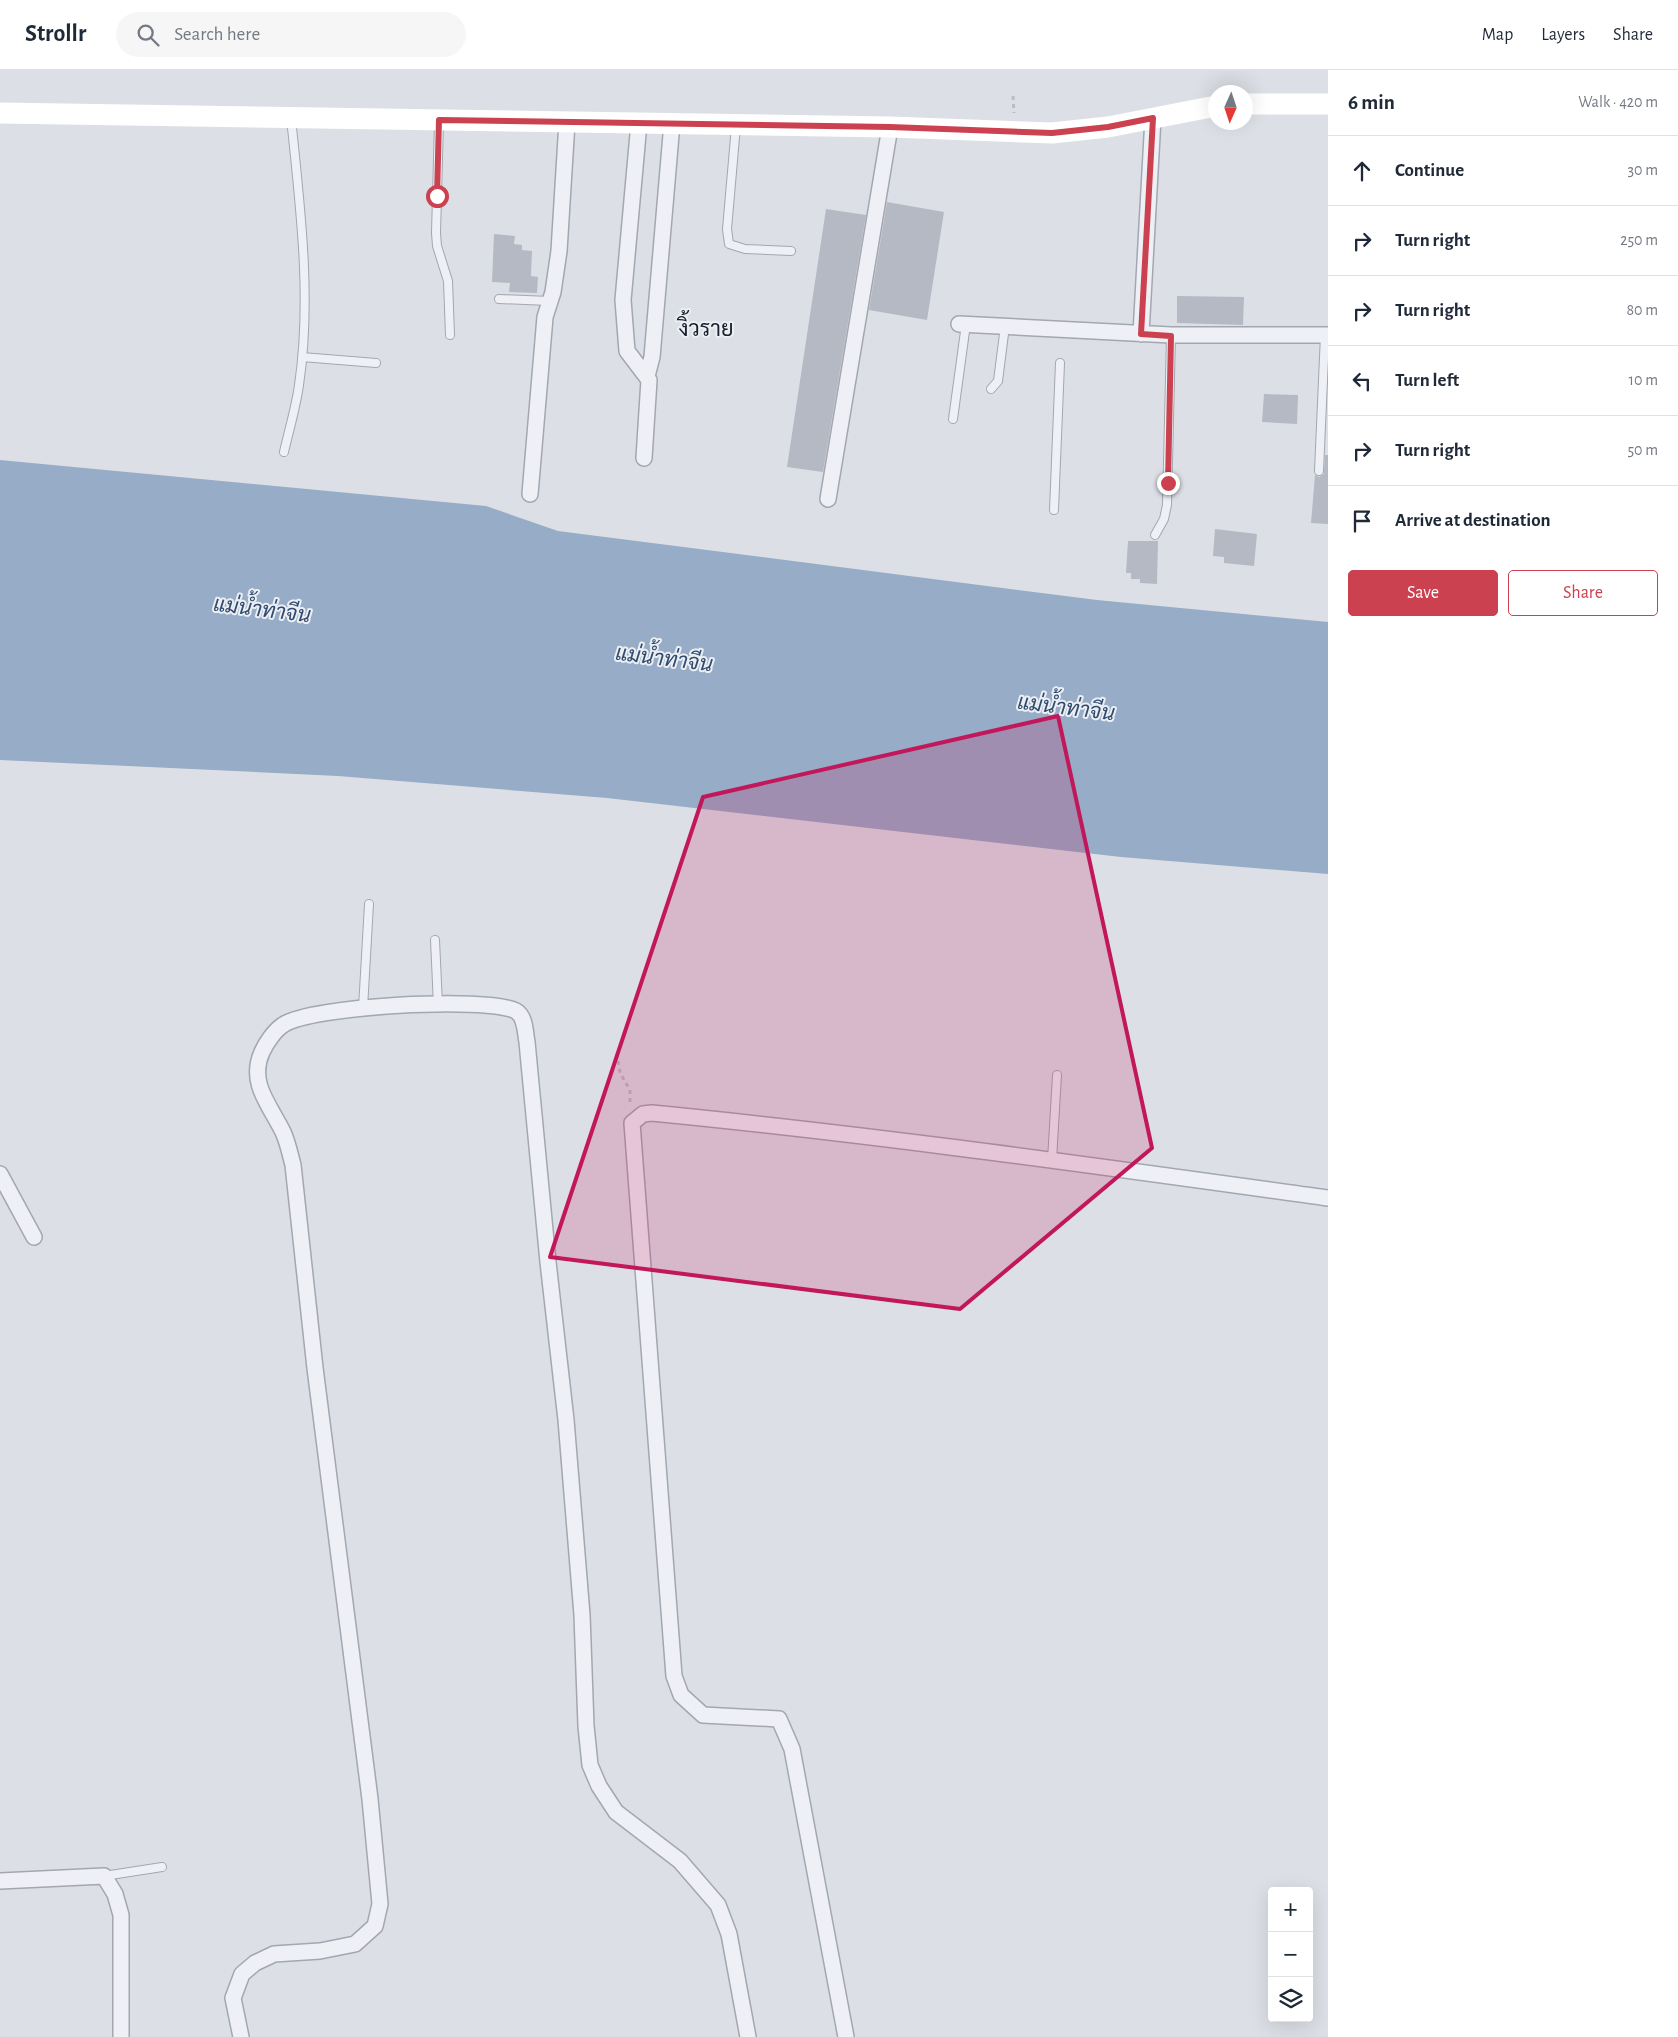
<!DOCTYPE html>
<html lang="en">
<head>
<meta charset="utf-8">
<style>
	body { margin:0; font-family:"Alegreya Sans",Sarabun,sans-serif; background:#f6f6f7; color:#1f2937 }
	.controls { position:absolute; right:15px; bottom:15px; display:grid; overflow:hidden; border-radius:5px; box-shadow:0 5px 20px #0002 }
	.controls button { width:45px; height:45px; display:grid; place-items:center; padding:0; border:0; border-bottom:1px solid #e0e1e3; background:#fff; color:#1f2937; font:25px sans-serif }
	.compass { position:absolute; left:1208px; top:15px; width:45px; height:45px; border-radius:50%; background:#fff; box-shadow:0 5px 20px #0002; rotate:183deg }
	.stop { position:absolute; width:15px; height:15px; margin:-11px; border:4px solid #cb4150; border-radius:50%; background:#fff }
	.stop.end { background:#cb4150; border-color:#fff; box-shadow:0 1px 5px #0008 }
	.list { margin:0; padding:0; list-style:none }
	h2 { display:flex; justify-content:space-between; align-items:center; height:65px; margin:0; padding:0 20px; font-size:21px }
	h2 small { font-size:16px; font-weight:400; color:#747a83 }
	.list li { display:grid; grid-template-columns:32px 1fr auto; gap:15px; align-items:center; box-sizing:border-box; height:70px; padding:0 20px; border-top:1px solid #e0e1e3 }
	.list b { display:block; font-size:19px; white-space:nowrap }
	.list em { font-size:16px; font-style:normal; color:#747a83 }
	.actions { display:flex; gap:10px; padding:15px 20px }
	.actions a { flex:1; padding:11px 0; border:1px solid #cb4150; border-radius:5px; text-align:center; font-size:18px; color:#cb4150 }
	.actions .main { background:#cb4150; color:#fff }
	.icon { flex:none; width:28px; height:28px; fill:none; stroke:currentColor; stroke-width:2; stroke-linecap:round; stroke-linejoin:round }
	.map { position:relative; flex:none; width:1328px; height:1967px; overflow:hidden }
	header { display:flex; align-items:center; gap:30px; box-sizing:border-box; height:70px; padding:0 25px; background:#fff; border-bottom:1px solid #e0e1e3 }
	header strong { font-size:24px }
	nav { display:flex; gap:28px; margin-inline-start:auto; font-size:18px }
	.search { width:350px; height:45px; background:#f6f6f7; display:flex; align-items:center; gap:12px; box-sizing:border-box; padding:0 18px; border-radius:28px; color:#747a83; font-size:19px }
	main { display:flex }
	aside { flex:1; background:#fff }
	.map>svg:first-child { display:block }
</style>
</head>
<body>
<header>
<strong>Strollr</strong>
<div class="search"><svg class="icon" aria-label="search" viewBox="0 0 24 24"><circle cx="10" cy="10" r="6"/><path d="M15 15l6 6"/></svg>Search here</div>
<nav><a>Map</a><a>Layers</a><a>Share</a></nav>
</header>
<main>
<div class="map">
<svg width="1328" height="1967" viewBox="0 0 1328 1967">
	<rect width="100%" height="100%" fill="#dce0e6"/>
	<!-- water -->
	<path fill="#97acc6" d="M 0,390 L 486,436 L 558,461 L 1097,530 L 1328,552 L 1328,804 L 1121,787 L 607,728 L 338,706 L 0,690 Z"/>
	<!-- building -->
	<path fill="#b4b9c3" d="M 887,132 L 944,142 L 927,250 L 869,240 Z
		M 826,139 L 866,145 L 823,402 L 787,397 Z
		M 494,164 L 515,166 L 514,174 L 522,175 L 522,180 L 532,181 L 531,206 L 538,207 L 537,223 L 509,222 L 510,213 L 492,212 Z
		M 1177,226 L 1244,227 L 1243,255 L 1177,253 Z
		M 1264,324 L 1298,325 L 1297,354 L 1262,352 Z
		M 1325,385 L 1328,385 L 1328,454 L 1311,453 L 1315,405 L 1319,407 L 1324,404 Z
		M 1215,459 L 1257,464 L 1254,496 L 1224,493 L 1224,487 L 1213,486 Z
		M 1128,471 L 1158,471 L 1157,514 L 1140,513 L 1140,509 L 1131,509 L 1131,503 L 1126,503 Z"/>
	<g fill="none" stroke-linecap="round" stroke-linejoin="round">
		<defs>
			<path id="lane" d="M 439,52 L 436,163 L 437,176 L 448,211 L 450,265
				M 736,56 L 727,159 L 729,174 L 745,179 L 791,181
				M 499,229 L 549,231
				M 302,287 L 376,293
				M 991,319 L 998,311 L 1005,256
				M 953,349 L 966,254
				M 284,382 C 289,360 296,337 299,315 C 312,227 300,136 291,48
				M 1319,401 L 1325,265
				M 1054,440 L 1060,293
				M 1155,465 L 1164,449 L 1167,435 L 1171,265
				M 435,870 L 438,935
				M 363,938 L 369,834
				M 1052,1090 L 1057,1005
				M 104,1806 L 162,1797"/>
			<path id="street" d="M 639,53 L 623,230 L 627,281 L 649,310 L 644,388
				M 959,254 L 1171,265 L 1328,265
				M 1141,264 L 1153,48
				M 647,306 L 652,287 L 672,53
				M 530,424 L 545,247 L 553,222 L 559,181 L 567,52
				M 828,429 L 890,57
				M 0,1104 L 34,1167
				M 0,1811 L 104,1806 L 115,1824 L 121,1845 L 121,1967
				M 241,1967 L 233,1928 L 242,1904 L 255,1893 L 274,1884 L 320,1881 L 355,1874 L 375,1856 L 380,1834 L 370,1729 L 315,1298 L 293,1095 C 290,1084 288,1073 283,1062 C 270,1035 248,1013 262,982 C 266,973 275,960 283,955 C 310,936 487,926 516,941 C 526,947 525,963 527,972 L 548,1192 L 566,1350 L 582,1545 L 586,1656 L 590,1695 L 599,1716 L 616,1742 L 680,1791 L 718,1835 L 729,1864 L 748,1967
				M 846,1967 L 792,1679 L 779,1649 L 703,1645 L 681,1625 L 674,1606 L 632,1053 L 643,1044 L 652,1043 C 878,1065 1103,1097 1328,1128"/>
		</defs>
		<!-- lane casing -->
		<use href="#lane" stroke="#a2a7b0" stroke-width="10"/>
		<!-- street casing -->
		<use href="#street" stroke="#a2a7b0" stroke-width="18"/>
		<!-- path -->
		<path stroke="#bbbdc5" stroke-width="3" stroke-dasharray="4 4" stroke-linecap="butt" d="M 1013,26 L 1014,43
			M 617,983 L 620,1003 L 630,1020 L 630,1032"/>
		<!-- lane -->
		<use href="#lane" stroke="#eff0f5" stroke-width="8"/>
		<!-- street -->
		<use href="#street" stroke="#eff0f5" stroke-width="15"/>
		<!-- secondary -->
		<path stroke="#fff" stroke-width="21" d="M 1246,34 L 1328,34
			M 0,43 L 890,57 L 1052,63 L 1108,57 L 1216,36"/>
	</g>
	<g fill="none" stroke-linecap="round" stroke-linejoin="round">
		<!-- route -->
		<path stroke="#cb4150" stroke-width="6" d="M 437,126 L 439,50 L 890,57 L 1052,63 L 1108,57 L 1153,48 L 1141,264 L 1171,266 L 1168,413"/>
	</g>
	<!-- marked area -->
	<path fill="#c2185b" fill-opacity="0.2" stroke="#c2185b" stroke-width="4" stroke-linejoin="round" d="M 1058,646 L 1152,1078 L 960,1239 L 550,1187 L 703,727 Z"/>
	<g text-anchor="middle" dominant-baseline="central" stroke-width="4" stroke-linejoin="round" paint-order="stroke">
		<!-- water labels -->
		<g font-size="21" font-style="italic" fill="#314a6f" stroke="#ebeff4">
			<text transform="translate(262 540) rotate(7)">แม่น้ำท่าจีน</text>
			<text transform="translate(664 589) rotate(7)">แม่น้ำท่าจีน</text>
			<text transform="translate(1066 638) rotate(7)">แม่น้ำท่าจีน</text>
		</g>
		<!-- quarter labels -->
		<g font-size="22" fill="#191f2d" stroke="#ebeff4">
			<text x="706" y="259">งิ้วราย</text>
		</g>
	</g>
</svg>
<div class="controls">
<button>+</button>
<button>−</button>
<button><svg class="icon" aria-label="layers" viewBox="0 0 24 24"><path d="M12 4l9 5-9 5-9-5zM3 14l9 5 9-5"/></svg></button>
</div>
<svg class="compass" viewBox="-18 -18 36 36"><path d="M0-13l5 13h-10z" fill="#e53935"/><path d="M0 13l5-13h-10z" fill="#747a83"/></svg>
<div class="stop" style="left:437px;top:126px"></div>
<div class="stop end" style="left:1168px;top:413px"></div>
</div>
<aside>
<h2>6 min<small>Walk · 420 m</small></h2>
<ul class="list">
<li><svg class="icon" aria-label="ahead" viewBox="0 0 24 24"><path d="M12 20V5M6 11l6-6 6 6"/></svg><div><b>Continue</b></div><em>30 m</em></li>
<li><svg class="icon" aria-label="right" viewBox="0 0 24 24"><path d="M7 20v-9h11M14 6l5 5-5 5"/></svg><div><b>Turn right</b></div><em>250 m</em></li>
<li><svg class="icon" aria-label="right" viewBox="0 0 24 24"><path d="M7 20v-9h11M14 6l5 5-5 5"/></svg><div><b>Turn right</b></div><em>80 m</em></li>
<li><svg class="icon" aria-label="left" viewBox="0 0 24 24"><path d="M17 20v-9H6M10 6l-5 5 5 5"/></svg><div><b>Turn left</b></div><em>10 m</em></li>
<li><svg class="icon" aria-label="right" viewBox="0 0 24 24"><path d="M7 20v-9h11M14 6l5 5-5 5"/></svg><div><b>Turn right</b></div><em>50 m</em></li>
<li><svg class="icon" aria-label="arrive" viewBox="0 0 24 24"><path d="M6 21V4h12l-3 4 3 4H6"/></svg><div><b>Arrive at destination</b></div></li>
</ul>
<div class="actions"><a class="main">Save</a><a>Share</a></div>
</aside>
</main>
</body>
</html>
